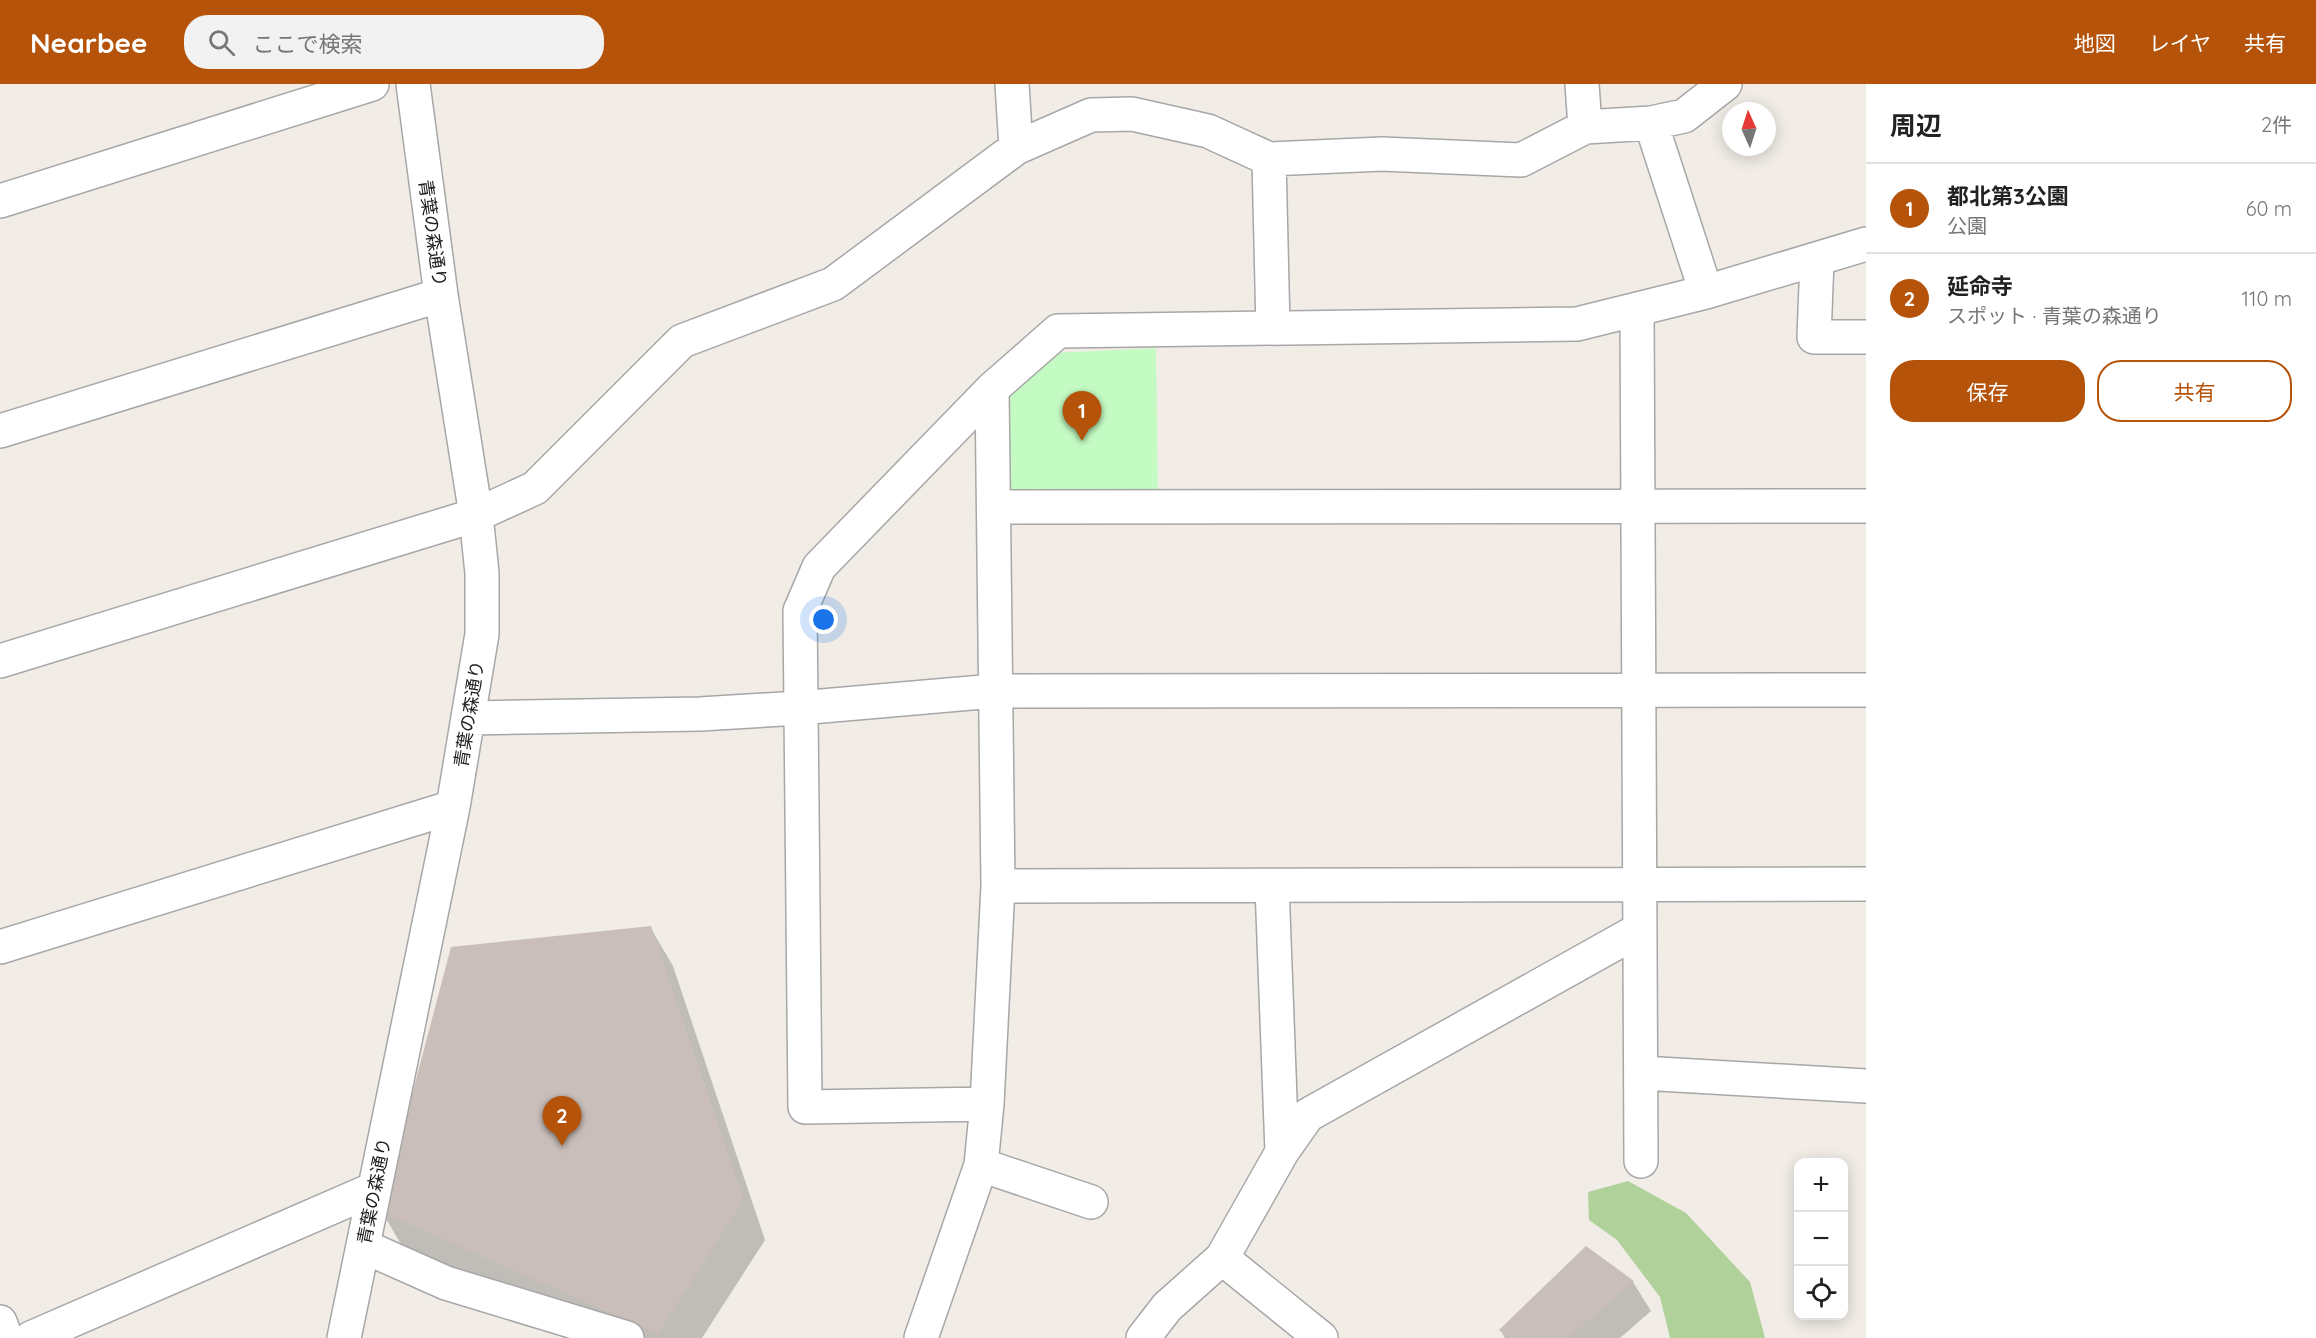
<!DOCTYPE html>
<html lang="ja">
<head>
<meta charset="utf-8">
<style>
	body { margin:0; font-family:Quicksand,"Noto Sans JP",sans-serif; background:#f2f2f2; color:#222 }
	.controls { position:absolute; right:18px; bottom:18px; display:grid; overflow:hidden; border-radius:12px; box-shadow:0 3px 15px #0003 }
	.controls button { width:54px; height:54px; display:grid; place-items:center; padding:0; border:0; border-bottom:2px solid #e0e0e0; background:#fff; color:#222; font:30px sans-serif }
	.compass { position:absolute; left:1722px; top:18px; width:54px; height:54px; border-radius:50%; background:#fff; box-shadow:0 3px 15px #0003; rotate:357deg }
	.you { position:absolute; left:824px; top:536px; width:21px; height:21px; margin:-15px; border:4px solid #fff; border-radius:50%; background:#1a73e8; box-shadow:0 0 0 9px #1a73e833 }
	.badge { display:grid; place-items:center; width:39px; height:39px; border-radius:50%; background:#b45309; color:#fff; font-size:20px; font-weight:700 }
	.pin { position:absolute; translate:-50% -50px; filter:drop-shadow(0 2px 3px #0008) }
	.pin::after { content:''; position:absolute; top:32px; width:21px; height:18px; background:inherit; clip-path:polygon(0 0,100% 0,50% 100%) }
	.list { margin:0; padding:0; list-style:none }
	h2 { display:flex; justify-content:space-between; align-items:center; height:78px; margin:0; padding:0 24px; font-size:26px }
	h2 small { font-size:20px; font-weight:400; color:#767676 }
	.list li { display:grid; grid-template-columns:39px 1fr auto; gap:18px; align-items:center; box-sizing:border-box; height:90px; padding:0 24px; border-top:2px solid #e0e0e0 }
	.list b { display:block; font-size:22px; white-space:nowrap }
	.list p { margin:0; font-size:20px; white-space:nowrap; color:#767676 }
	.list em { font-size:20px; font-style:normal; color:#767676 }
	.actions { display:flex; gap:12px; padding:18px 24px }
	.actions a { flex:1; padding:14px 0; border:2px solid #b45309; border-radius:24px; text-align:center; font-size:21px; color:#b45309 }
	.actions .main { background:#b45309; color:#fff }
	.icon { flex:none; width:33px; height:33px; fill:none; stroke:currentColor; stroke-width:2; stroke-linecap:round; stroke-linejoin:round }
	.map { position:relative; flex:none; width:1866px; height:1254px; overflow:hidden }
	header { display:flex; align-items:center; gap:36px; box-sizing:border-box; height:84px; padding:0 30px; background:#b45309; color:#fff }
	header strong { font-size:28px }
	nav { display:flex; gap:33px; margin-inline-start:auto; font-size:21px }
	.search { width:420px; height:54px; background:#f2f2f2; display:flex; align-items:center; gap:15px; box-sizing:border-box; padding:0 21px; border-radius:24px; color:#767676; font-size:22px }
	main { display:flex }
	aside { flex:1; background:#fff }
	.map>svg:first-child { display:block }
</style>
</head>
<body>
<header>
<strong>Nearbee</strong>
<div class="search"><svg class="icon" aria-label="search" viewBox="0 0 24 24"><circle cx="10" cy="10" r="6"/><path d="M15 15l6 6"/></svg>ここで検索</div>
<nav><a>地図</a><a>レイヤ</a><a>共有</a></nav>
</header>
<main>
<div class="map">
<svg width="1866" height="1254" viewBox="0 0 1866 1254">
	<rect width="100%" height="100%" fill="#f1ece6"/>
	<!-- forest -->
	<path fill="#b0d19a" d="M 1628,1097 L 1686,1129 L 1750,1198 L 1765,1254 L 1670,1254 L 1660,1213 L 1617,1156 L 1589,1136 L 1588,1108 Z"/>
	<!-- park -->
	<path fill="#c4fbc3" d="M 1156,264 L 1158,412 L 1016,413 L 1007,400 L 1006,313 L 1052,269 Z"/>
	<!-- shadow -->
	<path fill="#0003" d="M 650,843 L 673,882 L 765,1156 L 702,1254 L 603,1254 L 405,1167 L 382,1128 Z
		M 1586,1164 L 1633,1198 L 1651,1227 L 1620,1254 L 1505,1254 L 1501,1247 Z"/>
	<!-- building -->
	<path fill="#c9beb9" d="M 651,842 L 744,1116 L 658,1250 L 381,1128 L 451,863 Z
		M 1586,1162 L 1634,1197 L 1568,1254 L 1509,1254 L 1499,1246 Z"/>
	<g fill="none" stroke-linecap="round" stroke-linejoin="round">
		<defs>
			<path id="minor" d="M 1012,0 L 1016,64
				M 1582,0 L 1585,43
				M 1651,39 L 1706,208
				M 1269,75 L 1273,244
				M 0,117 L 372,0
				M 1817,176 L 1814,253 L 1866,253
				M 1637,226 L 1641,1077
				M 0,347 L 441,211
				M 995,423 L 1866,422
				M 0,577 L 476,431 L 535,404 L 682,257 L 833,200 L 1016,64 L 1091,31 L 1132,30 L 1208,47 L 1269,75 L 1382,70 L 1521,76 L 1585,43 L 1651,39 L 1684,32 L 1725,0
				M 470,634 L 700,630 L 799,624 L 994,607 L 1866,606
				M 998,802 L 1866,800
				M 1272,802 L 1282,1068
				M 0,863 L 453,723
				M 1642,989 L 1866,1002
				M 987,1020 L 805,1023 L 800,527 L 819,483 L 992,305 L 1058,247 L 1577,240 L 1706,208 L 1866,160
				M 981,1081 L 1091,1118
				M 363,1162 L 446,1199 L 627,1254
				M 1222,1174 L 1321,1254
				M 0,1238 L 6,1254
				M 31,1254 L 374,1105
				M 344,1254 L 453,723 L 482,550 L 482,489 L 476,431 L 441,211 L 413,0
				M 921,1254 L 981,1081 L 987,1020 L 998,802 L 992,305
				M 1143,1254 L 1167,1223 L 1222,1174 L 1282,1068 L 1308,1031 L 1639,846"/>
		</defs>
		<!-- minor casing -->
		<use href="#minor" stroke="#a7a7a7" stroke-width="36"/>
		<!-- minor -->
		<use href="#minor" stroke="#fff" stroke-width="33"/>
	</g>
	<g text-anchor="middle" dominant-baseline="central" stroke-width="5" stroke-linejoin="round" paint-order="stroke">
		<!-- street labels -->
		<g font-size="18" fill="#202020" stroke="#fff">
			<text transform="translate(433 149) rotate(82)">青葉の森通り</text>
			<text transform="translate(469 630) rotate(-81)">青葉の森通り</text>
			<text transform="translate(374 1107) rotate(-79)">青葉の森通り</text>
		</g>
	</g>
</svg>
<div class="controls">
<button>+</button>
<button>−</button>
<button><svg class="icon" aria-label="locate" viewBox="0 0 24 24"><circle cx="12" cy="12" r="6"/><path d="M12 2v4M12 18v4M2 12h4M18 12h4"/></svg></button>
</div>
<svg class="compass" viewBox="-18 -18 36 36"><path d="M0-13l5 13h-10z" fill="#e53935"/><path d="M0 13l5-13h-10z" fill="#767676"/></svg>
<div class="you"></div>
<div class="pin badge" style="left:1082px;top:357px">1</div>
<div class="pin badge" style="left:562px;top:1062px">2</div>
</div>
<aside>
<h2>周辺<small>2件</small></h2>
<ul class="list">
<li><span class="badge">1</span><div><b>都北第3公園</b><p>公園</p></div><em>60 m</em></li>
<li><span class="badge">2</span><div><b>延命寺</b><p>スポット · 青葉の森通り</p></div><em>110 m</em></li>
</ul>
<div class="actions"><a class="main">保存</a><a>共有</a></div>
</aside>
</main>
</body>
</html>
